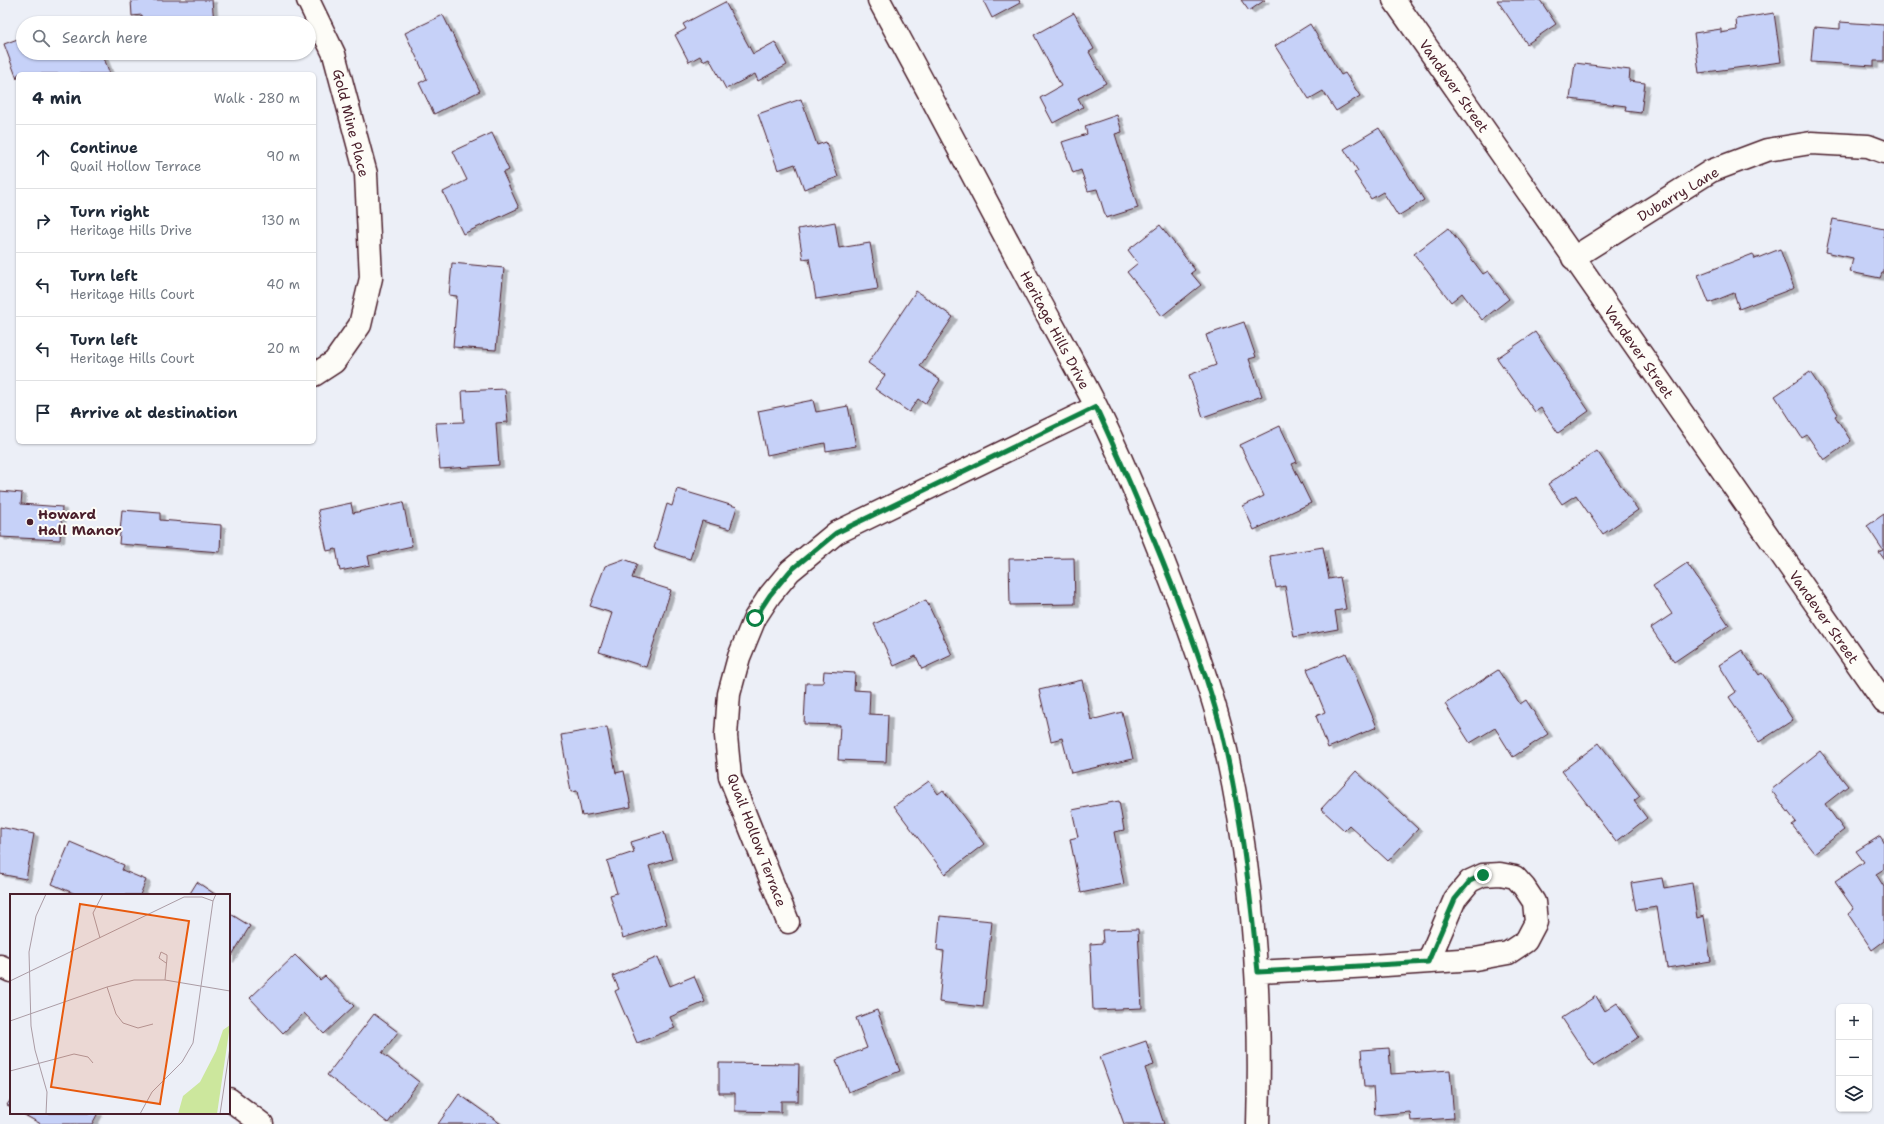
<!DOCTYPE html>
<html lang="en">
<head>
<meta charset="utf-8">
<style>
	body { margin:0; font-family:"Shantell Sans",sans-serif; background:#f6f6f7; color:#1f2937 }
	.controls { position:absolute; right:12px; bottom:12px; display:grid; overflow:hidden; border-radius:6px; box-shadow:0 1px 3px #0004 }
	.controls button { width:36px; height:36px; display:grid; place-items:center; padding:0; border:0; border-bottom:1px solid #e0e1e3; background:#fff; color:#1f2937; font:20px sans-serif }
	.stop { position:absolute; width:12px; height:12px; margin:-9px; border:3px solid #0b8043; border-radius:50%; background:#fff }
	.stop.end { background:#0b8043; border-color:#fff; box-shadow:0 1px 4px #0008 }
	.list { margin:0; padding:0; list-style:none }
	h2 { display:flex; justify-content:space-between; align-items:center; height:52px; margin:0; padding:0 16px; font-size:17px }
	h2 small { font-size:13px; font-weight:400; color:#747a83 }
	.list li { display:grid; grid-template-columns:26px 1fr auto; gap:12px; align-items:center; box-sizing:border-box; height:64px; padding:0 16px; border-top:1px solid #e0e1e3 }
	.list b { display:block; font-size:15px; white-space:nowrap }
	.list p { margin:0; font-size:13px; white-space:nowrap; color:#747a83 }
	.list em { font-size:13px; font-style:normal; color:#747a83 }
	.icon { flex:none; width:22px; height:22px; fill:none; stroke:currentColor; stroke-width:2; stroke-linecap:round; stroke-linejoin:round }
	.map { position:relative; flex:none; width:1884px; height:1124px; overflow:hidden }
	.search { position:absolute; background:#fff; box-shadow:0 1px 3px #0004; left:16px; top:16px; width:300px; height:44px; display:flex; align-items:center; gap:10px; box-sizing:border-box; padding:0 14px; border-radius:22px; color:#747a83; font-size:15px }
	.panel { position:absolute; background:#fff; box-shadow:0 1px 3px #0004; left:16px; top:72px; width:300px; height:372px; border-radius:6px }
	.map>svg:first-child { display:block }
</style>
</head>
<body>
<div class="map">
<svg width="1884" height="1124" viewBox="0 0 1884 1124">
	<defs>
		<filter id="shadow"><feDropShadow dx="4.5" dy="2.5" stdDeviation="0" flood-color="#0004"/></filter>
	</defs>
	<rect width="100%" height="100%" fill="#eceff7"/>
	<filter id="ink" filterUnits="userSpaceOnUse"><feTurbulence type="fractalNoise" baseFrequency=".025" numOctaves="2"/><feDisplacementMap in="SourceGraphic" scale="8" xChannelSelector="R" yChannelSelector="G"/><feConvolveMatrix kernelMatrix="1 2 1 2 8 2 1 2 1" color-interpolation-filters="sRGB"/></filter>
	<g filter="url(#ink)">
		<!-- building -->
		<path fill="#c6d1f8" stroke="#4a1f2b" filter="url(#shadow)" d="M 131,0 L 212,0 L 214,23 L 143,23 L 142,15 L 132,16 Z
			M 983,0 L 1019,0 L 1020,3 L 992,18 Z
			M 1241,0 L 1265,0 L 1249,11 Z
			M 1497,0 L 1540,0 L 1556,24 L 1527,44 Z
			M 725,2 L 753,54 L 775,42 L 787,65 L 758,81 L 755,74 L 726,89 L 709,58 L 703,61 L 700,56 L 689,62 L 675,35 L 686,29 L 683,24 Z
			M 1074,13 L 1094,49 L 1089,52 L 1106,83 L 1078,98 L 1083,107 L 1053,123 L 1040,98 L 1061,86 L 1034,35 Z
			M 1774,13 L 1781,62 L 1699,73 L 1694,33 L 1721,29 L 1721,33 L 1737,30 L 1736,19 Z
			M 443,15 L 480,91 L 434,114 L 419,83 L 427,79 L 405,33 Z
			M 1840,22 L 1884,25 L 1884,61 L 1874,61 L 1874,66 L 1811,62 L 1814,27 L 1840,29 Z
			M 1310,24 L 1341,75 L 1345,73 L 1360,96 L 1336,111 L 1323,91 L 1309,99 L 1275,46 Z
			M 23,37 L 23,53 L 37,53 L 39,57 L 48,53 L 102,53 L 110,74 L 18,74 L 17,79 L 4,44 Z
			M 1575,63 L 1630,70 L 1629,81 L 1645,83 L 1641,113 L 1625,111 L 1626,106 L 1570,99 Z
			M 801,99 L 817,145 L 826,142 L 838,177 L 804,189 L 795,164 L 778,170 L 758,114 Z
			M 1117,115 L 1122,132 L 1115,134 L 1138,208 L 1106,218 L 1097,189 L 1088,191 L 1081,170 L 1073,173 L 1062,142 L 1087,134 L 1085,126 Z
			M 1379,128 L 1424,200 L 1398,216 L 1383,192 L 1371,199 L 1354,173 L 1358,171 L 1344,149 Z
			M 492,133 L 509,170 L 503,173 L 519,208 L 463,234 L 443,192 L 467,180 L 453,151 Z
			M 1833,219 L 1884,229 L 1884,273 L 1882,273 L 1880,278 L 1850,272 L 1853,258 L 1826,252 Z
			M 835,222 L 839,248 L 870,243 L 878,289 L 816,299 L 809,258 L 803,259 L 798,229 Z
			M 1160,225 L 1195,270 L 1191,273 L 1201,285 L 1162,316 L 1127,272 L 1138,263 L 1128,250 Z
			M 1448,228 L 1483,274 L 1488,271 L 1509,299 L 1482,320 L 1462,293 L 1451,302 L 1414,254 Z
			M 1780,249 L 1794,288 L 1739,309 L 1734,293 L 1709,303 L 1698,275 L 1753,254 L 1755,259 Z
			M 452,263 L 504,268 L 496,350 L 453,347 L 457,296 L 449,295 Z
			M 916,291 L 953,317 L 920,366 L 940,380 L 925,404 L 918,399 L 909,412 L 875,389 L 885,375 L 868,363 Z
			M 1244,322 L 1256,357 L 1249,359 L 1262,396 L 1203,417 L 1189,375 L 1216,365 L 1206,335 Z
			M 1535,332 L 1589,411 L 1558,433 L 1541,408 L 1535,412 L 1497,358 Z
			M 1810,372 L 1838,414 L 1835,416 L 1851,441 L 1824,460 L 1807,435 L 1802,438 L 1775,396 Z
			M 505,389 L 508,422 L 496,423 L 499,465 L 440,469 L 436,423 L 464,422 L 462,391 Z
			M 813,400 L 816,412 L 848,406 L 856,446 L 826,451 L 825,443 L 767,455 L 758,411 Z
			M 1280,426 L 1297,462 L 1292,464 L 1311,503 L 1254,530 L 1243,506 L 1264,496 L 1240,445 Z
			M 1597,451 L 1638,510 L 1603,534 L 1576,495 L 1562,504 L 1548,484 Z
			M 677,489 L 737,507 L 730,529 L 702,521 L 690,559 L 654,548 L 667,504 L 672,506 Z
			M 0,491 L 22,493 L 21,504 L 62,507 L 60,540 L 0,537 Z
			M 403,502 L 412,546 L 368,556 L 370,565 L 340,571 L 336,549 L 327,551 L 318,510 L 351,503 L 353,513 Z
			M 122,510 L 160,513 L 160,520 L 221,525 L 220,552 L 119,544 Z
			M 1884,514 L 1884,559 L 1879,552 L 1883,550 L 1867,526 Z
			M 1323,547 L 1329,579 L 1340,577 L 1346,609 L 1335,611 L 1338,629 L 1294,637 L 1285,586 L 1276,588 L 1270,556 Z
			M 1074,558 L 1075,604 L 1010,605 L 1009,559 Z
			M 624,559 L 637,564 L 632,578 L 671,590 L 646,667 L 599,652 L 612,613 L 590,606 L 605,566 Z
			M 1687,563 L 1729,625 L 1674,662 L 1651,628 L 1672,614 L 1653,586 Z
			M 926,600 L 952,655 L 922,669 L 916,656 L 894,666 L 874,624 Z
			M 1742,650 L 1759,675 L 1762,673 L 1793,720 L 1759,742 L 1729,697 L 1736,692 L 1719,665 Z
			M 1346,653 L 1377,727 L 1328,748 L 1316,716 L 1325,712 L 1307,669 Z
			M 1498,670 L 1520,704 L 1526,700 L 1548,734 L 1513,757 L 1495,728 L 1470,743 L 1445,704 Z
			M 824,671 L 855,673 L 854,690 L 870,691 L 869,714 L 888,715 L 886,762 L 838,760 L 840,725 L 804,724 L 806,683 L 823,683 Z
			M 1082,680 L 1091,720 L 1122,712 L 1133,759 L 1071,773 L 1062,738 L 1051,741 L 1039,690 Z
			M 607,727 L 616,773 L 624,771 L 631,807 L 582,816 L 577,791 L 571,792 L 561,735 Z
			M 1599,743 L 1640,796 L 1634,801 L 1647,818 L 1616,842 L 1562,771 Z
			M 1820,751 L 1848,786 L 1825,804 L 1844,830 L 1814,853 L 1792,825 L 1796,822 L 1771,790 Z
			M 1356,771 L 1418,829 L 1388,861 L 1349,825 L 1344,830 L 1321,809 Z
			M 929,781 L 938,794 L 943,790 L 984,844 L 945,874 L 894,806 Z
			M 1119,801 L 1124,830 L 1114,832 L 1124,884 L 1081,893 L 1070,839 L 1078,837 L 1072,810 Z
			M 0,827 L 34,834 L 26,879 L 0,874 Z
			M 664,832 L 672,859 L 649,866 L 667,924 L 623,938 L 610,895 L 617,893 L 607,861 L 634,852 L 631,842 Z
			M 1880,836 L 1884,842 L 1884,869 L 1876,874 L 1884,887 L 1884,941 L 1872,950 L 1848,914 L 1854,909 L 1835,882 L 1864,862 L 1856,851 Z
			M 70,842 L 124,865 L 122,870 L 146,880 L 140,895 L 78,895 L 52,884 Z
			M 1662,878 L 1664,888 L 1692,883 L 1697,918 L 1704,916 L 1711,961 L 1667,968 L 1657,907 L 1636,910 L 1631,883 Z
			M 197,882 L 216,895 L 189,895 Z
			M 229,913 L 250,926 L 229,960 Z
			M 940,916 L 992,921 L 983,1007 L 939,1002 L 944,951 L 937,950 Z
			M 1138,929 L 1142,1008 L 1093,1010 L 1090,944 L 1103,943 L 1102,930 Z
			M 295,955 L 320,980 L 325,976 L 354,1006 L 324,1034 L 304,1013 L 283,1033 L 250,998 Z
			M 658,957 L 670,986 L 694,976 L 705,1002 L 670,1017 L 675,1028 L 637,1043 L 615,991 L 619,989 L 613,976 Z
			M 1596,996 L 1605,1011 L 1617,1003 L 1639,1037 L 1594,1066 L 1562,1018 Z
			M 877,1010 L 900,1071 L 848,1092 L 836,1060 L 867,1048 L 856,1018 Z
			M 374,1014 L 398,1032 L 382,1053 L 419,1082 L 388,1123 L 327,1075 Z
			M 1146,1041 L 1154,1065 L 1145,1068 L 1164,1124 L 1124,1124 L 1100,1057 Z
			M 1389,1048 L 1391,1074 L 1450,1070 L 1454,1118 L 1411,1121 L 1410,1112 L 1375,1115 L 1373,1087 L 1364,1087 L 1361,1050 Z
			M 719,1063 L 799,1064 L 798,1101 L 781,1101 L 781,1112 L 735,1111 L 735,1093 L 719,1093 Z
			M 459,1094 L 501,1124 L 438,1124 Z
			M 11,1099 L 11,1107 L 7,1105 Z
			M 21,1113 L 98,1113 L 92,1124 L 41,1124 Z"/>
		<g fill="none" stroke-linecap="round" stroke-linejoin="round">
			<defs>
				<path id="street" d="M 308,0 L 334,54 L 366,174 L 371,278 L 360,325 L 334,362 L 314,375
					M 879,0 C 930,94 980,189 1030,283 C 1052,324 1075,365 1096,406 C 1129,473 1157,543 1183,613 C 1197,652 1212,692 1222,733 C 1253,862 1262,992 1258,1124
					M 1394,0 L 1884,702
					M 1573,258 L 1711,171 L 1767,150 L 1811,143 L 1868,146 L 1884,152
					M 788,922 L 730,777 L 726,736 L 729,694 L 739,657 L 755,618 L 770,595 L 790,571 L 836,533 L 1096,407
					M 0,966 L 11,971
					M 1258,972 L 1371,966 L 1475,959 L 1508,953 L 1526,941 L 1536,922 L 1534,902 L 1524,887 L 1515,877 L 1500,874 L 1483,875 L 1470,881 L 1455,899 L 1428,962
					M 229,1099 L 262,1124"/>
			</defs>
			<!-- street casing -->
			<use href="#street" stroke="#4a1f2b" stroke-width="25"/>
			<!-- street -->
			<use href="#street" stroke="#fdfcf7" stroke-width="22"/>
		</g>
	</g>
	<g fill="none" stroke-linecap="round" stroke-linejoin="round" filter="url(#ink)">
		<!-- route -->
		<path stroke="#0b8043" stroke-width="5" d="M 755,618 L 770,595 L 790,571 L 836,533 L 1096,407 C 1128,477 1158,547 1185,619 C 1199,656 1212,694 1222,733 C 1241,812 1250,892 1258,972 L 1428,962 L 1455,899 L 1470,881 L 1483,875"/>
	</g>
	<!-- markers -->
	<circle fill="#4a1f2b" stroke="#fdfcf7" stroke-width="1.5" cx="30" cy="522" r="4"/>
	<g text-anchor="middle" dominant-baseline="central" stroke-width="4" stroke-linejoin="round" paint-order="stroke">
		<!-- street labels -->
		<g font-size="14" fill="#4a1f2b" stroke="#fdfcf7">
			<text transform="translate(1454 86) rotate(55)">Vandever Street</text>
			<text transform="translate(351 123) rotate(76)">Gold Mine Place</text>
			<text transform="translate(1678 194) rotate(-31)">Dubarry Lane</text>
			<text transform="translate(1055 330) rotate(62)">Heritage Hills Drive</text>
			<text transform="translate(1639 352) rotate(55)">Vandever Street</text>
			<text transform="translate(1824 617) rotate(55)">Vandever Street</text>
			<text transform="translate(757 840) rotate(69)">Quail Hollow Terrace</text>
		</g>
		<!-- poi labels -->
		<g font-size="14" font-weight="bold" fill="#4a1f2b" stroke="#fdfcf7" text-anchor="start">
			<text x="38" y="514">Howard<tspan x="38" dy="16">Hall Manor</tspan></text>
		</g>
	</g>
	<!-- overview -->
	<g transform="translate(10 894)">
		<rect width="220" height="220" fill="#eceff7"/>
		<path d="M 220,131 L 207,220 L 168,220 L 173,202 L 190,188 L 206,157 L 213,136 Z" fill="#cce79d"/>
		<path fill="none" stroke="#ab9ca5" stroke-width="1" d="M 90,44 L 83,19 L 93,0M 155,86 L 157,64 L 157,61 L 151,58 L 149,64 L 156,69M 0,87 L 174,3 L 192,3 L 203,7M 97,93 L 106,120 L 113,129 L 128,134 L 143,130M 0,127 L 97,93 L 124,86 L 155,86 L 220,97M 0,177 L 64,160 L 78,163 L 83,169M 36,220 L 37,198 L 25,156 L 21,132 L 19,58 L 26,22 L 36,0M 130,220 L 142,198 L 172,168 L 183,149 L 203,7 L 206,0M 210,220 L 220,153"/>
		<path fill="#e8590c" fill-opacity="0.15" stroke="#e8590c" stroke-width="2" d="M 70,10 L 179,27 L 150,210 L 41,193 Z"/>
		<rect width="220" height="220" fill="none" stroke="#4a1f2b" stroke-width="2"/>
	</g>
</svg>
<div class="controls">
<button>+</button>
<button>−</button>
<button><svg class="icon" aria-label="layers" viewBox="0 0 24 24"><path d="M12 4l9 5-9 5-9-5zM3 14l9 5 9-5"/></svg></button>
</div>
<div class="stop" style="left:755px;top:618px"></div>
<div class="stop end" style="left:1483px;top:875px"></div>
<div class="search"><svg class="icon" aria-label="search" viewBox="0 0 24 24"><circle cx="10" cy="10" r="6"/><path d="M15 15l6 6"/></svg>Search here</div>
<section class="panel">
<h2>4 min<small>Walk · 280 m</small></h2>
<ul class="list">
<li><svg class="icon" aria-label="ahead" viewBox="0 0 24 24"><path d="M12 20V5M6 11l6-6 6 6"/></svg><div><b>Continue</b><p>Quail Hollow Terrace</p></div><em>90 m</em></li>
<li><svg class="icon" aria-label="right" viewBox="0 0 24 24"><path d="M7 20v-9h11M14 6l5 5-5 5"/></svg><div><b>Turn right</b><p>Heritage Hills Drive</p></div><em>130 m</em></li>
<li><svg class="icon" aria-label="left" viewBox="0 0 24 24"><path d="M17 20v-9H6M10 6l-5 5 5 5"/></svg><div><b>Turn left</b><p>Heritage Hills Court</p></div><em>40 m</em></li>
<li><svg class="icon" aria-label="left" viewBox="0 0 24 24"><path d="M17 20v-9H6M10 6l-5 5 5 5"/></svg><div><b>Turn left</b><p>Heritage Hills Court</p></div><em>20 m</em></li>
<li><svg class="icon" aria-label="arrive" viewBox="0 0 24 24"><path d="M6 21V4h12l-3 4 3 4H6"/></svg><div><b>Arrive at destination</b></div></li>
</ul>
</section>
</div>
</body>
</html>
